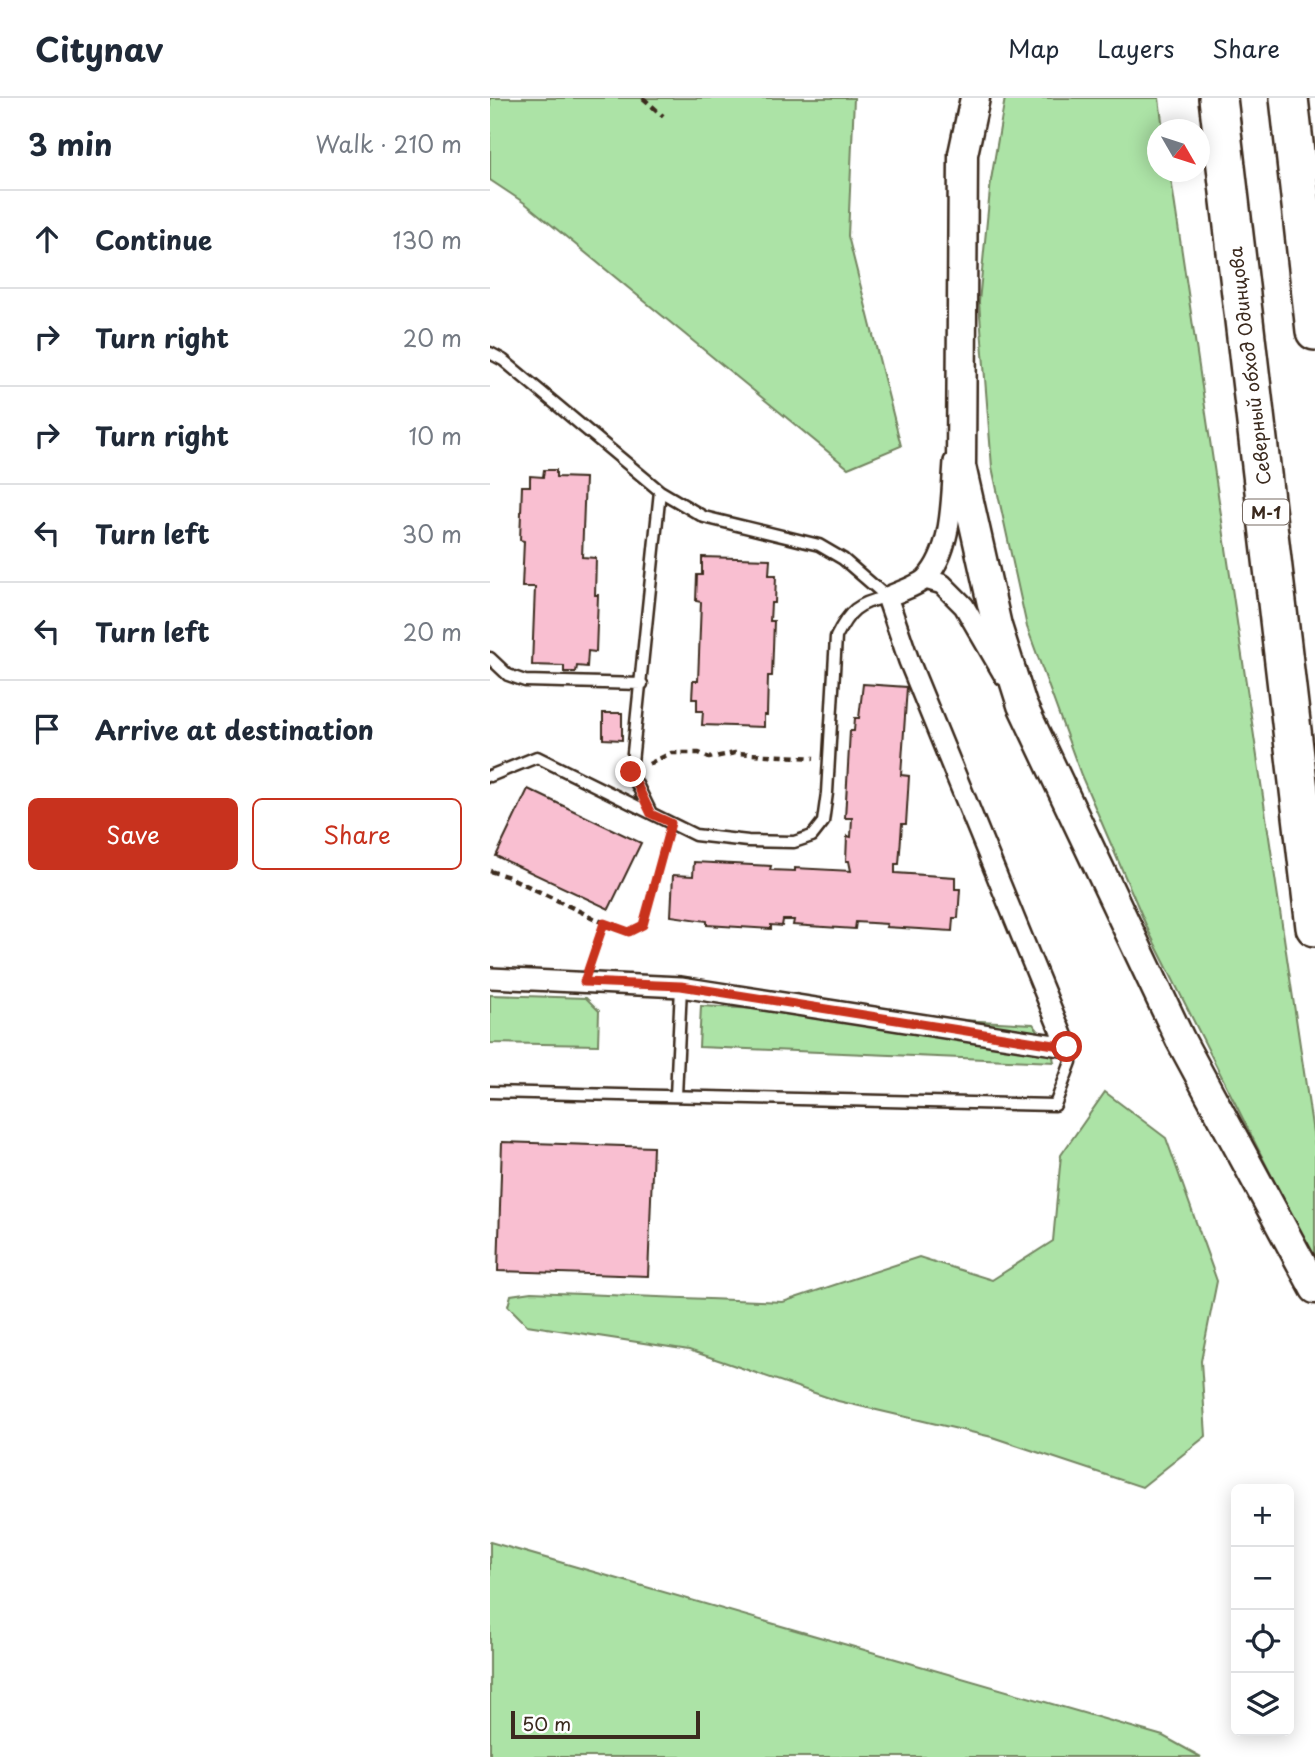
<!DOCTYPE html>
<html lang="en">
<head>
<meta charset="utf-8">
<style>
	body { margin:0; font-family:"Playpen Sans",sans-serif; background:#f6f6f7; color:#1f2937 }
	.controls { position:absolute; right:21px; bottom:21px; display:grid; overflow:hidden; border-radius:10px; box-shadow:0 4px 18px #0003 }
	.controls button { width:63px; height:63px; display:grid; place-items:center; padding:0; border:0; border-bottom:2px solid #e0e1e3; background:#fff; color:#1f2937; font:35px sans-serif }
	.compass { position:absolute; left:657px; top:21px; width:63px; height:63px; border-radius:50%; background:#fff; box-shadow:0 4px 18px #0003; rotate:129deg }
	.scale { position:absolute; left:21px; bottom:18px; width:189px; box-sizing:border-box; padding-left:7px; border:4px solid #3b2a1e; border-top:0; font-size:19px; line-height:24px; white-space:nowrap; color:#3b2a1e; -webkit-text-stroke:5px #fff; paint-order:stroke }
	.stop { position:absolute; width:21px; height:21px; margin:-16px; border:5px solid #c8321e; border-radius:50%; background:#fff }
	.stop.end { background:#c8321e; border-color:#fff; box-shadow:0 2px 7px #0008 }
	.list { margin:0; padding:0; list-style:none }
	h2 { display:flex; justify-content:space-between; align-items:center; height:91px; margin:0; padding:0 28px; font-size:30px }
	h2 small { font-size:23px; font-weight:400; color:#747a83 }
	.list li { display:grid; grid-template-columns:46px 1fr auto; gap:21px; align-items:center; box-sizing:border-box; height:98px; padding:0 28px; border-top:2px solid #e0e1e3 }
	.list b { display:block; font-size:26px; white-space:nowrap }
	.list em { font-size:23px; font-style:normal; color:#747a83 }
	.actions { display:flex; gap:14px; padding:21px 28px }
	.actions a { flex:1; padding:16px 0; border:2px solid #c8321e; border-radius:10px; text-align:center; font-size:24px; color:#c8321e }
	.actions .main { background:#c8321e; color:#fff }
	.icon { flex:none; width:38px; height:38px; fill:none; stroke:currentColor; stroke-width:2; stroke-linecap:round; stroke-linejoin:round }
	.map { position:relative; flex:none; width:825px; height:1659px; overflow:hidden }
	header { display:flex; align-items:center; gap:42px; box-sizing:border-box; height:98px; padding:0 35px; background:#fff; border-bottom:2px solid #e0e1e3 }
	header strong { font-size:33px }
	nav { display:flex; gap:38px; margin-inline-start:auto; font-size:24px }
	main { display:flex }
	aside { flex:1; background:#fff }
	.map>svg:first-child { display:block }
</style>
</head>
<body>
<header>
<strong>Citynav</strong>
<nav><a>Map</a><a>Layers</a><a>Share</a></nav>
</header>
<main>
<aside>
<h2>3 min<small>Walk · 210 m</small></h2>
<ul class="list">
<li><svg class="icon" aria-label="ahead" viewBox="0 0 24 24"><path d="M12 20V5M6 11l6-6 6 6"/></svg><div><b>Continue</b></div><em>130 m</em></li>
<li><svg class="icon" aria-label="right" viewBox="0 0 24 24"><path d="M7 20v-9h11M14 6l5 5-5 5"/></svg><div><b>Turn right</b></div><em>20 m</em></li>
<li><svg class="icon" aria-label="right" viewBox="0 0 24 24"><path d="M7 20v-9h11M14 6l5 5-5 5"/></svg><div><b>Turn right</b></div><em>10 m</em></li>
<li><svg class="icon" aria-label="left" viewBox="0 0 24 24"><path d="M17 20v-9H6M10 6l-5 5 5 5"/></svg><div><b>Turn left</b></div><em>30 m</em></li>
<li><svg class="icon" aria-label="left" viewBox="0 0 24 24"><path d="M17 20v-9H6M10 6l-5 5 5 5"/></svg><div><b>Turn left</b></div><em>20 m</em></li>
<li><svg class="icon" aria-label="arrive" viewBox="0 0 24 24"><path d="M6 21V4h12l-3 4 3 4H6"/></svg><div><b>Arrive at destination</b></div></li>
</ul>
<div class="actions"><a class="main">Save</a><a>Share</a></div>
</aside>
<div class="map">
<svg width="825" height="1659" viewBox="0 0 825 1659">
	<rect width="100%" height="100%" fill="#fff"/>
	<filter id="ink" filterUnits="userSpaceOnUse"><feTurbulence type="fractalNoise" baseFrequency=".0143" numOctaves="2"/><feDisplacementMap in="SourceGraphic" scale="14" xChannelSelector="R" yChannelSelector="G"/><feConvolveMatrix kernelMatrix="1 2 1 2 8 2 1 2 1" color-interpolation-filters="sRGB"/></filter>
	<g filter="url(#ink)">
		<!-- green -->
		<path fill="#ace3a6" stroke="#748662" stroke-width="2" d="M 0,0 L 364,0 L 358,138 L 411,348 L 358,370 L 36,106 L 0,82 Z
			M 515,0 L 669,0 L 673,31 L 668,32 L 668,74 L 680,74 L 825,1048 L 825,1164 L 659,834 L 591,677 L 537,529 L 502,369 L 489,204 L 501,82 Z
			M 0,897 L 96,900 L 109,913 L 108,947 L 0,945 Z
			M 211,908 L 543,926 L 561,949 L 564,964 L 209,949 Z
			M 615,994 L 676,1040 L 727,1183 L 711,1263 L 716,1338 L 652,1389 L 502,1339 L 348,1303 L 199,1252 L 37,1227 L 18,1208 L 21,1197 L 41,1194 L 293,1204 L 429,1159 L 502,1182 L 563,1143 L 571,1057 Z
			M 0,1444 L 673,1638 L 711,1659 L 0,1659 Z"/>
		<!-- building -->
		<path fill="#f9bfd1" stroke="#3b2a1e" stroke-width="2" d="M 54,372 L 66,372 L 66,379 L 95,380 L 92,459 L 106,460 L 105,497 L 108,497 L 106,554 L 98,553 L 97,569 L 87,568 L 86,574 L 74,574 L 74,568 L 42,567 L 45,489 L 32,489 L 34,443 L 30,442 L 32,388 L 40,388 L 40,378 L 53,379 Z
			M 212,459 L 280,461 L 279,477 L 286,477 L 285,505 L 281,505 L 280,523 L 284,523 L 282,578 L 278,578 L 277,617 L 274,617 L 274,629 L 212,627 L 213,613 L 207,613 L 207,601 L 202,601 L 203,583 L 208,583 L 211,504 L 206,503 L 207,477 L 212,477 Z
			M 373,586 L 417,589 L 411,677 L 419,678 L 416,726 L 412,726 L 409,766 L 405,766 L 405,775 L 465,779 L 465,791 L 470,791 L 468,820 L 463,820 L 462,833 L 396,829 L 397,826 L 366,824 L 365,831 L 303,827 L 304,822 L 293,822 L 292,828 L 281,827 L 281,831 L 217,827 L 217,823 L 181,818 L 183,777 L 203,778 L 204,764 L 281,768 L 280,772 L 305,773 L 305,770 L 361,773 L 359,763 L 356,763 L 357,738 L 361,739 L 362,720 L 355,720 L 360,633 L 364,633 L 365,620 L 369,620 Z
			M 113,615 L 132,615 L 132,642 L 113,641 Z
			M 38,691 L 151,745 L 119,811 L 6,758 Z
			M 12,1044 L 163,1049 L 158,1178 L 8,1173 Z"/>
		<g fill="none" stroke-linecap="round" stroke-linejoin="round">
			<defs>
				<path id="lane" d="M 0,255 L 13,262 L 170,393 L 214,419 L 329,447 L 353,461 L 397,499
					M 0,560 L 18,577 L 35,583 L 152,586
					M 0,678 L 47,659 L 205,737 L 258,743 L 304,744 L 322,738 L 333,724 L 337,695 L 346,539 C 359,513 367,505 397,499
					M 161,715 L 141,674 L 170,393
					M 0,994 L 565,1007 L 581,964 L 577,949
					M 186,998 L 191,889"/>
				<path id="street" d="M 464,364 C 461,400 463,451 436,480 C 428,488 408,494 397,499 L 419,563 L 577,949
					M 435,481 L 452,486 L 474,508 L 514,577
					M 0,880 L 191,889 L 577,949"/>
				<path id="secondary" d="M 485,0 L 473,56 L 471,368 L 507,528 L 532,607 L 690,941 L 825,1191"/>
				<path id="highway" d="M 728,0 L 825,829
					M 799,0 L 825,233"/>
			</defs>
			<!-- lane casing -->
			<use href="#lane" stroke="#3b2a1e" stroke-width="15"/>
			<!-- street casing -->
			<use href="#street" stroke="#3b2a1e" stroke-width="24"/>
			<!-- secondary casing -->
			<use href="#secondary" stroke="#3b2a1e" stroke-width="33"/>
			<!-- highway casing -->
			<use href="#highway" stroke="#3b2a1e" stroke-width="42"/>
			<!-- path -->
			<path stroke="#3b2a1e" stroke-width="4.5" stroke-dasharray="7 5" stroke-linecap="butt" d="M 153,0 L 173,18
				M 159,666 L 181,655 L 209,655 L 219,660 L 245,655 L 324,660
				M 0,773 L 19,779 L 114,825 L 100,865
				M 114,825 L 139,834 L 153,827 L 177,740"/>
			<!-- lane -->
			<use href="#lane" stroke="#fff" stroke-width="10"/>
			<!-- street -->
			<use href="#street" stroke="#fff" stroke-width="19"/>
			<!-- secondary -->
			<use href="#secondary" stroke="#fff" stroke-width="28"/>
			<!-- highway -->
			<use href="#highway" stroke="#fff" stroke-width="37"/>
		</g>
	</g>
	<g fill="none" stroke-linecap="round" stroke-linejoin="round" filter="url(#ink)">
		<!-- route -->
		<path stroke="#c8321e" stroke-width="9" d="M 141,674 L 161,716 L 181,725 L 153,827 L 139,834 L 114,825 L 94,884 L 191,888 L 577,949"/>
	</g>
	<g text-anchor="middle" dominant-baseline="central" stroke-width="5" stroke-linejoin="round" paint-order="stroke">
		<!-- shield labels -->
		<rect fill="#fff" stroke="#766a62" stroke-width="2" x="753" y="401.5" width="46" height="25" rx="5"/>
		<g font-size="16" font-weight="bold" fill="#3b2a1e">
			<text x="776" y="414">М-1</text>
		</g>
		<!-- street labels -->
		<g font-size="18" fill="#3b2a1e" stroke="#fff">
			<text transform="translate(759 268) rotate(-97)">Северный обход Одинцова</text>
		</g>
	</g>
</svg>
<div class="controls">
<button>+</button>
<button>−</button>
<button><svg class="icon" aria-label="locate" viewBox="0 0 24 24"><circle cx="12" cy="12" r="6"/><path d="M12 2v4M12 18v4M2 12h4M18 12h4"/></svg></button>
<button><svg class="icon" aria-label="layers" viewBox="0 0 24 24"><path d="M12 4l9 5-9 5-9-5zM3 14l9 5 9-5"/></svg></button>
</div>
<svg class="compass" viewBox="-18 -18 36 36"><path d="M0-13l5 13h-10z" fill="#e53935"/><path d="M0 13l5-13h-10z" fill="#747a83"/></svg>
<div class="scale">50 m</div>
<div class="stop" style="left:577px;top:949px"></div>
<div class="stop end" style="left:141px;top:674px"></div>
</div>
</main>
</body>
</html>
